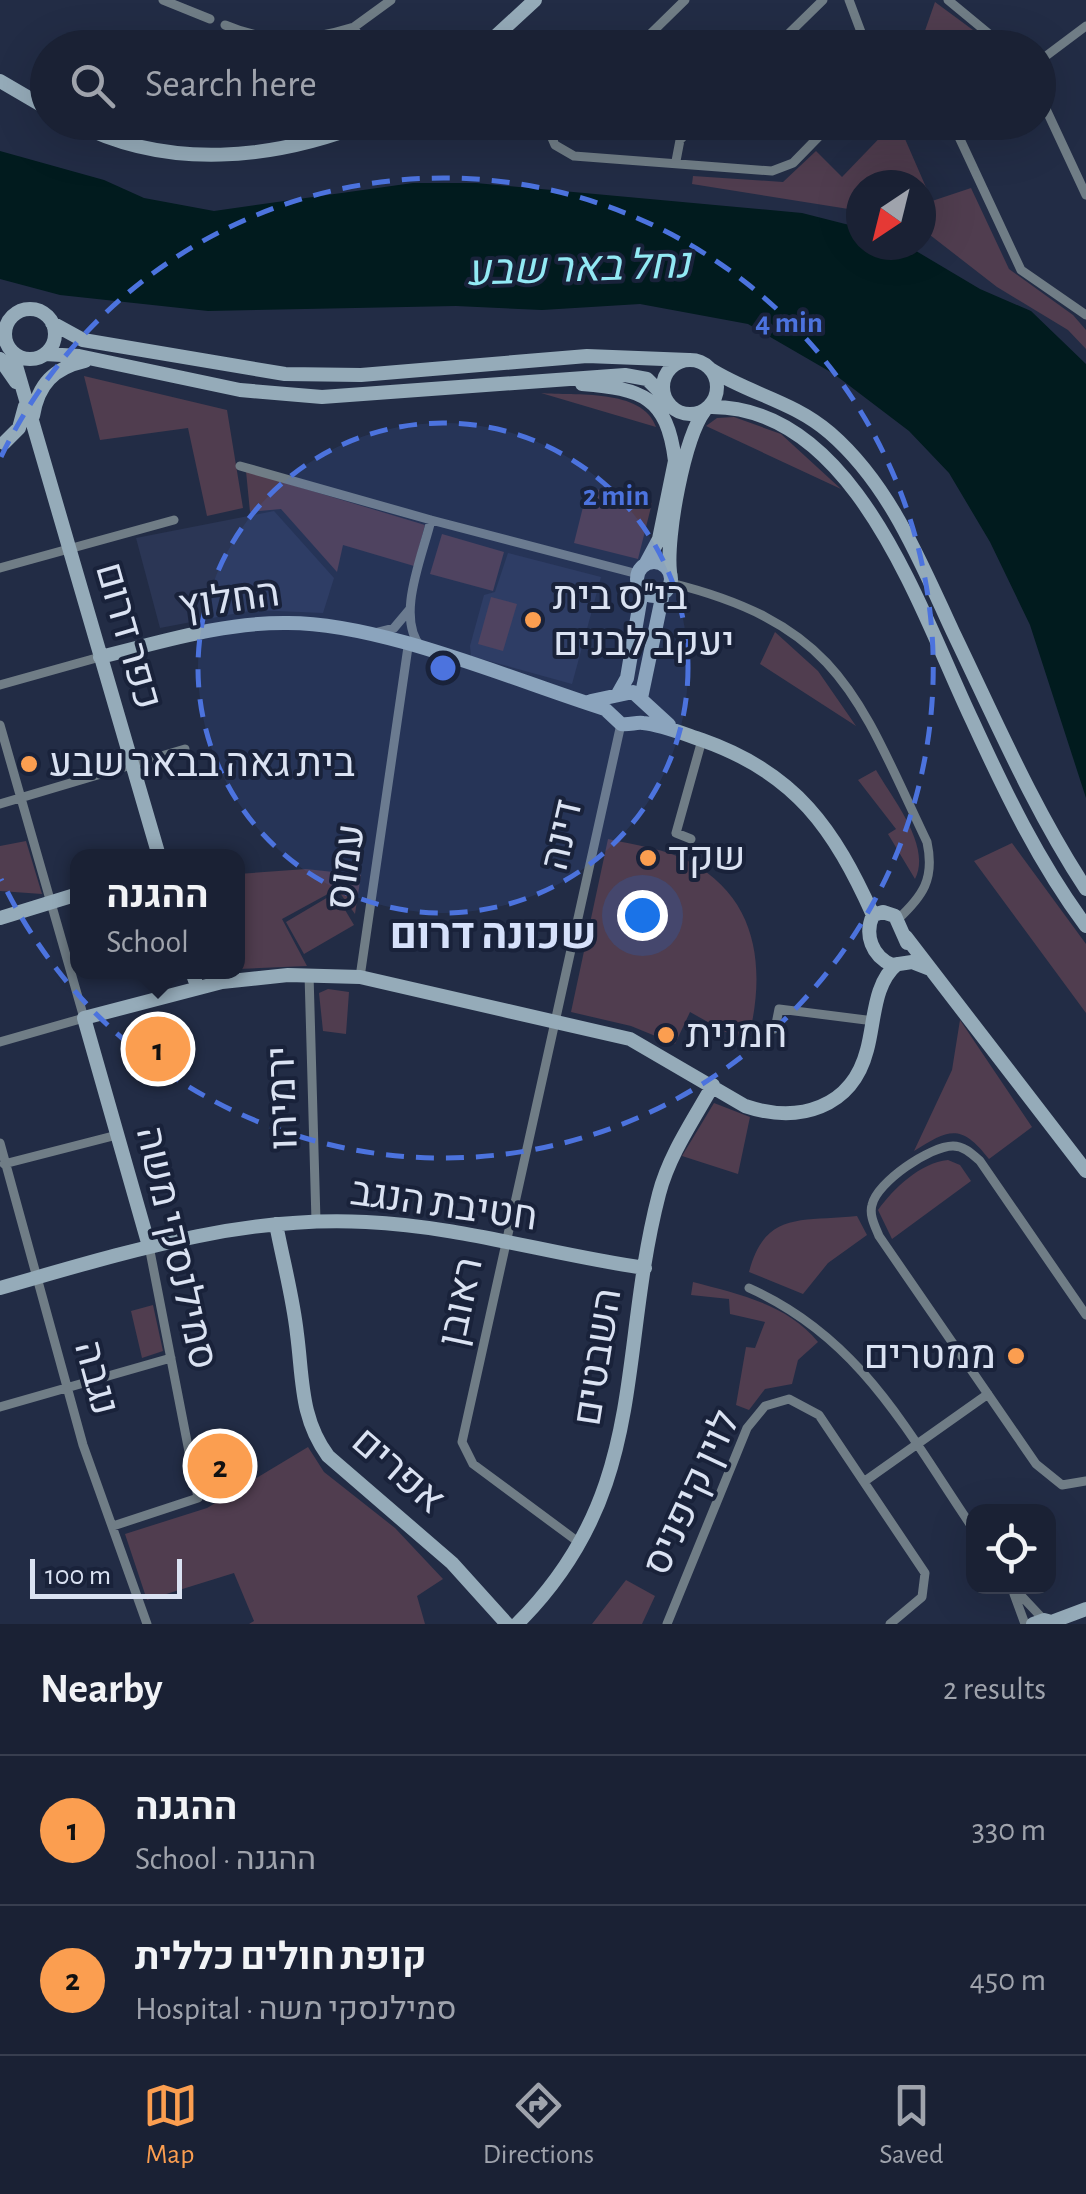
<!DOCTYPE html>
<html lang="en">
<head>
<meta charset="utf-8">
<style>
	body { margin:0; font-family:"Alegreya Sans",Heebo,sans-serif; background:#23293c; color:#f1f3f6 }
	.controls { position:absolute; right:30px; bottom:30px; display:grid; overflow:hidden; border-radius:20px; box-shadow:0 10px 40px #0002 }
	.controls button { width:90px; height:90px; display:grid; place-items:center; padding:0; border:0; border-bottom:2px solid #383e4f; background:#1a2134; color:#f1f3f6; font:50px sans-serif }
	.compass { position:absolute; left:846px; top:170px; width:90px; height:90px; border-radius:50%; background:#1a2134; box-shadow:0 10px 40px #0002; rotate:215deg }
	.scale { position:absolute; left:30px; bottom:25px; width:152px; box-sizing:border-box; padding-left:10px; border:5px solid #dae2f2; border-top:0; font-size:28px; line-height:35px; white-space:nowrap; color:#dae2f2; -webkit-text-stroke:8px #19223a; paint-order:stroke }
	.you { position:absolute; left:642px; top:915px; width:35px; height:35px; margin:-25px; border:8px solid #fff; border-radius:50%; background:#1a73e8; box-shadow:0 0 0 15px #1a73e833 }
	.badge { display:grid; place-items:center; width:65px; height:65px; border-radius:50%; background:#fb9e50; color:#111; font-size:32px; font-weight:700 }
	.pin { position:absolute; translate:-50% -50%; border:5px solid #fff; box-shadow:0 2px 10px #0006 }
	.popup { position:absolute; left:70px; top:849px; width:175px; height:130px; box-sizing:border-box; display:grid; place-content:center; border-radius:20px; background:#1a2134; filter:drop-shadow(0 2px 8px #0005); font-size:32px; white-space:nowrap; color:#9fa3ac }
	.popup b { font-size:38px; color:#f1f3f6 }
	.popup::after { content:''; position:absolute; left:50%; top:100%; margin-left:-20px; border:20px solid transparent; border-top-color:#1a2134 }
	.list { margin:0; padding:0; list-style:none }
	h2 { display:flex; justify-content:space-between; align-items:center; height:130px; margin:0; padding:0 40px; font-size:42px }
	h2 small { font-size:32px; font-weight:400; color:#9fa3ac }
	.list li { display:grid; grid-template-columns:65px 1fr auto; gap:30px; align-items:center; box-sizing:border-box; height:150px; padding:0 40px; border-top:2px solid #383e4f }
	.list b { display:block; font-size:38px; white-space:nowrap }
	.list p { margin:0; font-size:32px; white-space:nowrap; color:#9fa3ac }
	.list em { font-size:32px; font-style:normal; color:#9fa3ac }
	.icon { flex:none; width:55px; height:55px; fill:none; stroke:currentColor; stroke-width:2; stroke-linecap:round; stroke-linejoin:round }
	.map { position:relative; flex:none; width:1086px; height:1624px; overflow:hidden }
	.search { position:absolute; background:#1a2134; box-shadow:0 10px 40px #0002; left:30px; right:30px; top:30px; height:110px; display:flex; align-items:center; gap:25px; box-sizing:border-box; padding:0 35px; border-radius:55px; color:#9fa3ac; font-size:38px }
	.sheet { height:430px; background:#1a2134 }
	nav { display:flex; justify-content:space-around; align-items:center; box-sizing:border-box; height:140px; border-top:2px solid #383e4f; background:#1a2134; font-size:28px; color:#9fa3ac }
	nav a { display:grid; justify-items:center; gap:5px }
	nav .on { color:#fb9e50 }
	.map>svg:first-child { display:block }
</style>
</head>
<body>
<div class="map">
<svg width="1086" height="1624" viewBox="0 0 1086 1624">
	<rect width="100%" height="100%" fill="#222c45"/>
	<!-- built -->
	<path fill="#2b3655" d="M 274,511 L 334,578 L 323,613 L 254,610 L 160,628 L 136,538 Z
		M 508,553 L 601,577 L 572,684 L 471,656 L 470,646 L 484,595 L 495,592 Z"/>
	<!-- green -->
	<path fill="#503d4f" d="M 935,2 L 996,47 L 920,45 Z
		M 894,123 L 902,132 L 932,201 L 971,188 L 1009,269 L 1073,315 L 1086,330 L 1086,349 L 1068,330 L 997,287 L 921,228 L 921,185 L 861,185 L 861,211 L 692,184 L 693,176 L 783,182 L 816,151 L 842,177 Z
		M 84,376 L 227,410 L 243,508 L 207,516 L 188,428 L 100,440 Z
		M 541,393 C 574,396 643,388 656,427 Z
		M 734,417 L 781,434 L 841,489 L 706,426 L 717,418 Z
		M 246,471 L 425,525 L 414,566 L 343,545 L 337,572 L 281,509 L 250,512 Z
		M 588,487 L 652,503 L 638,559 L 574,543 Z
		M 442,534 L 504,552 L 493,591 L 430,574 Z
		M 491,597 L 517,604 L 503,651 L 478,644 Z
		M 775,632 L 818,671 L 856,726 L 760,664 Z
		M 876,770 C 892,798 932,846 915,879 L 888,834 L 896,829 L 858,780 Z
		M 608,839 C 635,845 666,849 690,862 C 761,900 766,974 747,1044 L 690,1012 L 675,1044 L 631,1026 L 571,1012 Z
		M 26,841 L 42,894 L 0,891 L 0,846 Z
		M 1012,843 L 1086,944 L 1086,1013 L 974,861 Z
		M 306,869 L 361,875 L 355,914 L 337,889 L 282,919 L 307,966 L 238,969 L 238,874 Z
		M 335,893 L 354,925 L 304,954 L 286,922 Z
		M 328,989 L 349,992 L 346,1034 L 323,1031 L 319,993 Z
		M 960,1020 L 1032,1127 L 989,1159 C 961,1123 949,1129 914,1151 L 952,1070 Z
		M 714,1103 L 750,1117 L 738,1174 L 682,1156 Z
		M 948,1160 L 960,1165 L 971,1181 L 892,1239 L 878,1210 C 894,1188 920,1163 948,1160 Z
		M 857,1216 L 867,1235 L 828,1263 L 803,1294 L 749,1272 C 765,1210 803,1222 857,1216 Z
		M 693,1282 C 738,1294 787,1304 818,1342 L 798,1360 L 792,1384 L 765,1389 L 749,1410 L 736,1405 L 746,1347 L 755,1348 L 765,1322 L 730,1314 L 729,1299 L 691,1295 Z
		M 153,1305 L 163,1351 L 142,1358 L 131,1311 Z
		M 308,1447 L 324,1472 L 395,1528 L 443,1579 L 417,1596 L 425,1624 L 249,1624 L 254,1621 L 234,1573 L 147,1600 L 125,1534 L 207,1508 Z
		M 626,1580 L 655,1596 L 642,1624 L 592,1624 Z"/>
	<!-- water -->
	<path fill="#011b1e" d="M 0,151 L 104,180 L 144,198 L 214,211 L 413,183 L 476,183 L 802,213 L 861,228 L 861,245 L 906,245 L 980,289 L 1031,311 L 1086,364 L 1086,798 L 1030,625 L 990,542 L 949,473 L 909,431 L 834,374 L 748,324 L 640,304 L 542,310 L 456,306 L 208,311 L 60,295 L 0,279 Z"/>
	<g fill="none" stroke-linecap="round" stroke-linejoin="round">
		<!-- street -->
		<path stroke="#707d86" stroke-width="9" d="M 163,0 L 210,19
			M 849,0 L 867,48
			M 948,0 L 1006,48
			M 225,25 C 269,44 309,41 354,27
			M 364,48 L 354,27 L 391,0
			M 636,48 L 685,0
			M 774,48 L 823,0
			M 1038,62 L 1086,26
			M 1038,92 L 1086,195
			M 558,122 L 552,138 L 555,145 L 574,156 L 772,171 L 793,163 L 833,122
			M 952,122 L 1021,270 L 1086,315
			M 676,161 L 680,140 L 697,122
			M 240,466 L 431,520
			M 0,568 L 174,520
			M 671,583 C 840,625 858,697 927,842 C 935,879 923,896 897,920
			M 374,633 L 394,628 L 410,609
			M 421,647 C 395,617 423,555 431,520 L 638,574
			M 0,685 L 100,657
			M 0,725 L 84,1018 L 0,1042
			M 0,804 L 185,749
			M 691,839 L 676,833 L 702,740
			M 309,974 L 316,1221
			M 360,977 L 408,647
			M 775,1029 L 779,1009 L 874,1021
			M 0,1143 L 83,1445 L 147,1624
			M 4,1164 L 117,1135
			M 749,1288 C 861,1338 908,1433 974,1530
			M 1086,1315 L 980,1161 C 972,1154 964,1146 953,1146 C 930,1146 877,1182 872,1205 C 869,1215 875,1226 879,1236 L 1036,1464 L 1062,1485 L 1086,1481
			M 0,1407 L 171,1358
			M 865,1481 L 988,1394
			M 113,1526 L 198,1498 L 149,1246
			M 581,1544 L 473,1464 L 462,1442 L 621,724
			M 1012,1586 L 1044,1620
			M 1014,1594 L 1025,1624
			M 667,1624 L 747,1428 L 765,1406 L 789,1399 L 819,1415 L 925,1573 L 922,1597 L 890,1624"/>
		<!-- secondary -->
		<path stroke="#95abb9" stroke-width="14" d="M 483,48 L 535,0
			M 0,81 L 48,109
			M 74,122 C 167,171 274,160 369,122
			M5 334a25 25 0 1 1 50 0a25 25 0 1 1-50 0Z
			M 52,323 L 83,340 L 285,374 L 361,375 L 587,356 L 689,360
			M 12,352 L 159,856
			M 45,354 L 79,356 L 240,390 L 322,397 L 625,375 L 647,379 L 664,396
			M 0,359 L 16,382
			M663 387a27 27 0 1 1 54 0a27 27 0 1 1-54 0Z
			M 710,369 C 749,394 793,401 830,433 C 890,485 920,561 953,632 C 995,719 1033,808 1086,889
			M 582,384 C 642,389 667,396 675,461
			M 709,407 C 855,404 920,611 972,720 C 1005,792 1039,863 1086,926
			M 33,416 C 38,384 54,368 85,361
			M 4,443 L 19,428 L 25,406
			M637 579a17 17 0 1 1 34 0a17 17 0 1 1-34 0Z
			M 645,565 L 659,539 L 676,456
			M 670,572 C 666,536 684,438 705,410
			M 100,657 C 162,642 224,622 288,623 C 382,623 513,680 605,709 L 621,724 C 630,725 636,722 643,723 C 663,725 684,734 702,740 C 796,773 834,829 873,915
			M 618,694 L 627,678 L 642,590
			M 641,698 L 663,593
			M 591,701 L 633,692 L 669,725
			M 873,915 C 864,935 872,956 892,965 L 912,962 L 930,969
			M 873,915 L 883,912 L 895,916 L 907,943
			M 0,918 L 78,894
			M 906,937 L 1086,1171
			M 192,972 L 197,986
			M 276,1224 C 283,1261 293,1297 297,1334 C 303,1379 300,1418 328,1456 L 452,1563 L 507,1624
			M 149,1246 L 84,1018 L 222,982 L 288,975 L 360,977 L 630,1039 L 745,1106 C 799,1124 852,1108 867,1050 C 875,1021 873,984 897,964
			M 0,1288 C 120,1254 240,1215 366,1222 C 460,1226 552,1255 645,1268
			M 1054,1621 L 1086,1609
			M 517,1624 C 650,1492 617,1356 659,1194 C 669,1155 694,1119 713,1085
			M 1033,1624 L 1044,1620 L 1059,1624"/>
	</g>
	<!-- distance rings -->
	<circle cx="443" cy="668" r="245" fill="#4c73de" fill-opacity=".12"/>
	<g fill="none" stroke="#4c73de" stroke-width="5" stroke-dasharray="18 12">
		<circle cx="443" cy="668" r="245"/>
		<path d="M1 457A490 490 0 1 1 1 879"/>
	</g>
	<!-- markers -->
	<g fill="#fb9e50" stroke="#19223a" stroke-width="4">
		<circle cx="533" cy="620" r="10"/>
		<circle cx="29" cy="764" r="10"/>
		<circle cx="648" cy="858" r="10"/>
		<circle cx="666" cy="1035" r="10"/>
		<circle cx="1016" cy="1356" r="10"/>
	</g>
	<g text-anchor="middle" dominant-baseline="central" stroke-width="8" stroke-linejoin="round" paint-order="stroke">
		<!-- poi labels -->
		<g font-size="40" fill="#dae2f2" stroke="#19223a" text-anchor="start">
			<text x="553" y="597">בי"ס בית<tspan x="553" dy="46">יעקב לבנים</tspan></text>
			<text x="49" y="764">בית גאה בבאר שבע</text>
			<text x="668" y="858">שקד</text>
			<text x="686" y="1035">חמנית</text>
			<text x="996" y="1356" text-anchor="end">ממטרים</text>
		</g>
		<!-- street labels -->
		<g font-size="40" fill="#dae2f2" stroke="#19223a">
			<text transform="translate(229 600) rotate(-8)">החלוץ</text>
			<text transform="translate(128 636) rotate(74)">כפר דרום</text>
			<text transform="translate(562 835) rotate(-77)">דינה</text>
			<text transform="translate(346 867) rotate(-82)">עמוס</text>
			<text transform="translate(283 1098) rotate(-92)">ירמיהו</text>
			<text transform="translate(444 1205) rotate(8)">חטיבת הנגב</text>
			<text transform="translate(176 1248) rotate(77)">סמילנסקי משה</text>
			<text transform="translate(461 1302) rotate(-78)">ראובן</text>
			<text transform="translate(598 1357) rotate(-81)">השבטים</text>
			<text transform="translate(96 1378) rotate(75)">נגבה</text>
			<text transform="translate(398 1471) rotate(41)">אפרים</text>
			<text transform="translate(692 1493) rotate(-65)">לוין קיפניס</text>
		</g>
		<!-- water labels -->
		<g font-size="42" font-style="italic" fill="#92e9f4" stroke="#19223a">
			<text transform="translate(578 268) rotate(-2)">נחל באר שבע</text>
		</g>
		<!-- neighbourhood labels -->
		<g font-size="42" font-weight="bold" fill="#d6e1fb" stroke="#19223a">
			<text x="493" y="935">שכונה דרום</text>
		</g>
	</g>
	<circle cx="443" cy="668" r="15" fill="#4c73de" stroke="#19223a" stroke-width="5"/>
	<g font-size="30" text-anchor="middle" font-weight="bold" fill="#4c73de" stroke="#19223a" stroke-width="8" stroke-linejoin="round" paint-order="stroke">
		<text x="789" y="332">4 min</text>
		<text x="616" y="505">2 min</text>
	</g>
</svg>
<div class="controls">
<button><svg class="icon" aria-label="locate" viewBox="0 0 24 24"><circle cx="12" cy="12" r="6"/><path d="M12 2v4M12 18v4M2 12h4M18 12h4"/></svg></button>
</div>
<svg class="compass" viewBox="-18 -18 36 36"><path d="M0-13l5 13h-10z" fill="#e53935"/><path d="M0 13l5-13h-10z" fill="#9fa3ac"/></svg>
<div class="scale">100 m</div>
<div class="you"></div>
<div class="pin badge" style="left:158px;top:1049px">1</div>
<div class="popup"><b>ההגנה</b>School</div>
<div class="pin badge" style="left:220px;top:1466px">2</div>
<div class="search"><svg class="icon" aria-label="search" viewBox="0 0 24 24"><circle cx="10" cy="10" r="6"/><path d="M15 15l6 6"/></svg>Search here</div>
</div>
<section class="sheet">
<h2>Nearby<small>2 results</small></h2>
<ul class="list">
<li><span class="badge">1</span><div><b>ההגנה</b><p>School · ההגנה</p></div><em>330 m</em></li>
<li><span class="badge">2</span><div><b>קופת חולים כללית</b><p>Hospital · סמילנסקי משה</p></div><em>450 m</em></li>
</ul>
</section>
<nav>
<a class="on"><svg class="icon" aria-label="map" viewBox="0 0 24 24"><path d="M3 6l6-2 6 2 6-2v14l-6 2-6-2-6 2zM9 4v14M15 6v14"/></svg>Map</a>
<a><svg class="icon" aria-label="directions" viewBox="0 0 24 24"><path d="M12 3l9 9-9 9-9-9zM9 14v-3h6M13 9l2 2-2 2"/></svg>Directions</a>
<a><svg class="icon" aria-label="saved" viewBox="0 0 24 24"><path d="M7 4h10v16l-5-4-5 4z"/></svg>Saved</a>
</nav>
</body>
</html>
